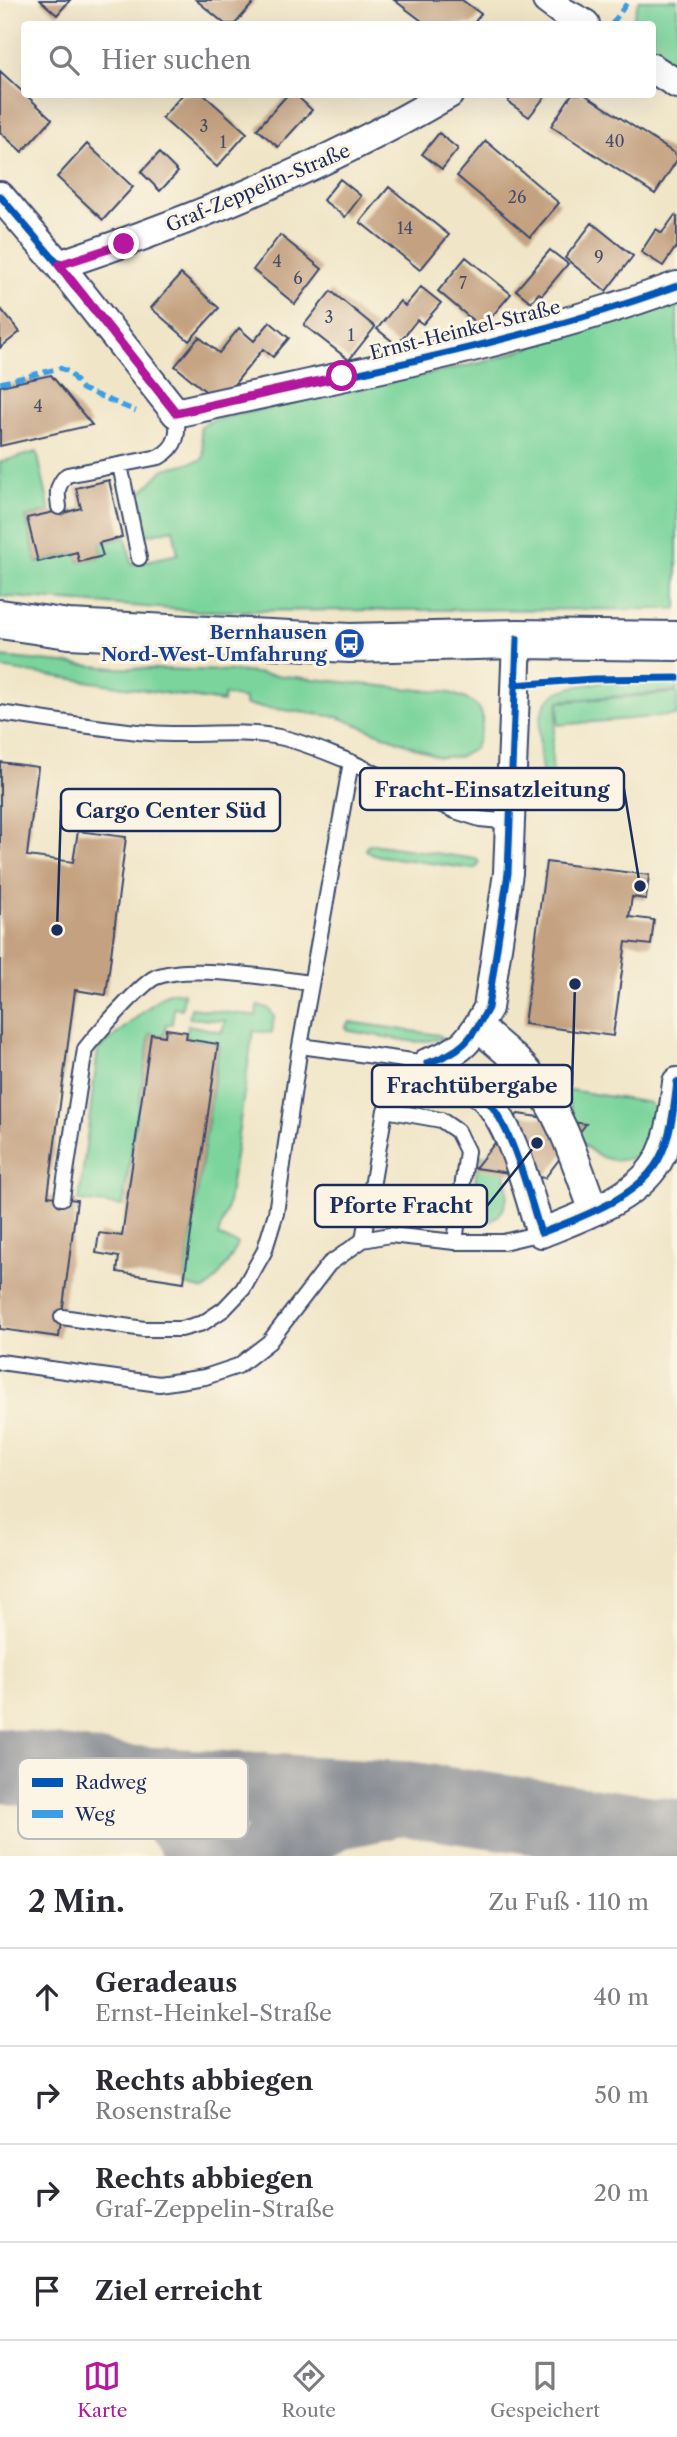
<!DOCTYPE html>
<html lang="de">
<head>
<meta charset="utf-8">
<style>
	body { margin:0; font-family:"Libre Caslon Text",serif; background:#f2f2f3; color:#2b2b33 }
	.stop { position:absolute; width:21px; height:21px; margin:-16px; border:5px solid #b5179e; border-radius:50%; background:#fff }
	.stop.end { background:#b5179e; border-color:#fff; box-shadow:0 2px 7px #0008 }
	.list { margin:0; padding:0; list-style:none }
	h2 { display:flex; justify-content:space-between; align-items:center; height:91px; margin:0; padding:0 28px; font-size:30px }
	h2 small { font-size:23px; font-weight:400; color:#7c7c81 }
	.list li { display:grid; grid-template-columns:46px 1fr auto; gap:21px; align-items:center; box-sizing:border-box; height:98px; padding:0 28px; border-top:2px solid #e1e1e2 }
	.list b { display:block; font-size:26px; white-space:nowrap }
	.list p { margin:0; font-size:23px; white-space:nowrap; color:#7c7c81 }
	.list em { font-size:23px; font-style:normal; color:#7c7c81 }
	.icon { flex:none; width:38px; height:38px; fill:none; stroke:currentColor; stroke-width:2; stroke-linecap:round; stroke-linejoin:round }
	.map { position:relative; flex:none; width:677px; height:1856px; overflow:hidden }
	.search { position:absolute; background:#fff; box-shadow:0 7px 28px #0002; left:21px; right:21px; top:21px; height:77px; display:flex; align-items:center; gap:18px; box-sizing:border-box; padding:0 24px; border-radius:7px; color:#7c7c81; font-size:26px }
	.sheet { height:483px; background:#fff }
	nav { display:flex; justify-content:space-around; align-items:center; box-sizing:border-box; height:98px; border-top:2px solid #e1e1e2; background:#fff; font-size:19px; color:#7c7c81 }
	nav a { display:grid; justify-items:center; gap:4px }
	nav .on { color:#b5179e }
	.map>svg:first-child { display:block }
</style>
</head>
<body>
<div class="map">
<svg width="677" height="1856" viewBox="0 0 677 1856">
	<rect width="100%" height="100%" fill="#fcf5e5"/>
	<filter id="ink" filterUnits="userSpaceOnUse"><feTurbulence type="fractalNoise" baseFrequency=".0143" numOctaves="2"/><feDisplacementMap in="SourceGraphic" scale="14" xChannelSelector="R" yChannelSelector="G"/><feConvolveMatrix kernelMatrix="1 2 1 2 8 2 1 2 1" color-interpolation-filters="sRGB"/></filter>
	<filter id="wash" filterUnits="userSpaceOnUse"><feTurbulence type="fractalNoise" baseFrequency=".00686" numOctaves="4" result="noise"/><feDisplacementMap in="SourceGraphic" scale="28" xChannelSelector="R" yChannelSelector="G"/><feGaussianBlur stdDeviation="1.57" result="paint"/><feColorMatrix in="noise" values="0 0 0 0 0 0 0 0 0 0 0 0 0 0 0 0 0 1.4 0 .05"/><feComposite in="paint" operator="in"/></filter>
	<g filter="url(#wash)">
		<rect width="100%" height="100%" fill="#f0e5c7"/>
		<!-- green -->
		<path fill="#7ad49b" stroke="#4a827c" stroke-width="2" d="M 639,0 L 677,0 L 677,68 L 653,51 L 652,24 L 631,24 Z
			M 677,299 L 677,609 L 198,611 L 0,596 L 0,462 L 37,452 L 50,511 L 26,518 L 37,563 L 76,553 L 79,562 L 103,556 L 100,543 L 126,537 L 132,564 L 178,554 L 173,529 L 143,536 L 138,504 L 142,492 L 164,469 L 202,460 L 204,455 L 200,429 L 203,425 L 213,420 L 485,362 Z
			M 0,657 L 116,668 L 234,671 L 450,693 C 486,705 488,713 475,748 L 459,757 L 439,757 L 338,717 L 245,705 L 245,699 L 224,695 L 223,702 L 0,668 Z
			M 604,682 L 677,682 L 677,691 L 559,701 L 552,745 L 552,803 L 547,803 C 543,778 531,721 548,700 C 560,686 587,685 604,682 Z
			M 677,693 L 677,715 L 558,725 L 559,702 Z
			M 372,844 L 476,859 L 479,862 L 478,866 L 473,869 L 373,855 L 366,850 L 367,846 Z
			M 172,992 L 184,993 L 182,1009 L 174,1007 L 172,1024 L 166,1024 L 164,1036 L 150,1034 L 123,1206 L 79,1201 L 98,1050 L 162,996 Z
			M 258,1005 L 268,1008 L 274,1016 L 272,1033 L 253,1031 L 228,1204 L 218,1236 L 238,1244 C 229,1262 221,1276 205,1290 L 184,1285 L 219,1044 L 186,1038 L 188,1025 L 222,1032 L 225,1021 L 189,1018 L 191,1008 L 256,1016 Z
			M 350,1022 L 439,1035 L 443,1039 L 415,1042 L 350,1031 L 346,1028 L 347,1024 Z
			M 563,1089 L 650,1103 L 655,1111 C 652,1123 650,1138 643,1148 C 629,1166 604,1162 589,1149 C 579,1141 572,1128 566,1117 L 573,1113 Z
			M 479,1155 L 500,1157 C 509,1180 515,1215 484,1223 L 472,1217 L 471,1209 Z"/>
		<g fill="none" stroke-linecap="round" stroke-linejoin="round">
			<!-- taxiway -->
			<path stroke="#868a92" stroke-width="75" d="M 0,1765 L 128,1783 L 409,1799 L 677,1837
				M 113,1783 C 122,1785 132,1787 140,1790 C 167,1801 195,1830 206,1856
				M 272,1856 L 296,1836 L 331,1813 L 379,1803"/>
		</g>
		<g id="blocks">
			<!-- building -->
			<path fill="#c4a281" d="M 40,0 L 70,0 L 57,15 Z
				M 196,0 L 256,0 L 235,24 L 225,24 Z
				M 394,0 L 462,0 L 481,14 L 473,24 L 426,24 Z
				M 0,71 L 52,119 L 22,152 L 0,132 Z
				M 183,94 L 203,94 L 247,133 L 217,167 L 162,118 Z
				M 288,94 L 295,94 L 312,110 L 278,147 L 257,129 Z
				M 513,94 L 547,94 L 529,117 L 508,102 Z
				M 572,94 L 584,94 L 677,155 L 677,160 L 655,194 L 551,126 Z
				M 439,133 L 458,149 L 442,169 L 422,154 Z
				M 486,141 L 559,203 L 530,237 L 457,176 Z
				M 87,144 L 133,187 L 103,220 L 57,177 Z
				M 159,153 L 178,172 L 160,191 L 141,172 Z
				M 340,179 L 361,196 L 345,217 L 323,200 Z
				M 389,187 L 449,235 L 420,270 L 360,222 Z
				M 675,215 L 677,216 L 677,248 L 676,247 L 663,266 L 641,252 L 656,229 L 662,233 Z
				M 592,223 L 633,256 L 606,291 L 565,258 Z
				M 280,235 L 322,269 L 295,304 L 253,270 Z
				M 550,250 L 568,264 L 542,295 L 539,293 L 531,302 L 516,290 Z
				M 466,257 L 511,294 L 482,328 L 438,291 Z
				M 181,274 L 219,308 L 189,341 L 151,308 Z
				M 421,287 L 441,303 L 423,324 L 417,320 L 397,345 L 377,329 L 400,301 L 405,306 Z
				M 331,291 L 375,327 L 349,360 L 304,325 Z
				M 0,308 L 20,332 L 0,348 Z
				M 270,322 L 289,338 L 273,357 L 263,349 L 228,392 L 210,395 L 175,366 L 199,337 L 219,353 L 239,328 L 254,341 Z
				M 51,375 L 92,425 L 0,446 L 0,386 Z
				M 109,480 L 122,537 L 99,543 L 103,556 L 79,562 L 77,552 L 38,562 L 27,518 L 63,510 L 64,513 L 81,508 L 76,488 Z
				M 0,762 L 38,767 L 27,856 L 73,862 L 78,831 L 126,837 L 106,995 L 75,990 L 48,1196 L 77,1200 L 59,1337 L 0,1329 Z
				M 546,862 L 649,875 L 646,899 L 632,897 L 629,917 L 654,920 L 651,945 L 626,942 L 613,1036 L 524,1024 Z
				M 166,1029 L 187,1032 L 186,1039 L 218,1044 L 184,1282 L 117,1272 L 119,1257 L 96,1253 L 99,1233 L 122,1236 L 151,1034 L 165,1036 Z
				M 518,1114 L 586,1124 L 545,1178 L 475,1168 Z"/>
		</g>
	</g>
	<g filter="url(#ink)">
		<use href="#blocks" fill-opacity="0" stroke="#3b4a6e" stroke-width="2"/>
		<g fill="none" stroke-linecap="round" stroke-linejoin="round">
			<defs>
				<path id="lane" d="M 120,465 L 139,558
					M 59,507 C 57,493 56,486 67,475 L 159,457 C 178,447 179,432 176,413
					M 0,713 C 50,720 100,729 150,733 C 193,737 237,729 279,737 C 304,742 327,753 351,762
					M 300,1046 L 427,1063
					M 62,1198 L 85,1049 C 95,1036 143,982 156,977 C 191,964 272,978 311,983
					M 363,1240 L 385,1110 L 441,1120 L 457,1131 L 467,1151 L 455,1242
					M 62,1317 L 144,1329 L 181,1329 L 203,1323 L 224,1309 L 243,1289 L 264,1252 L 276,1213 L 300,1046 L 351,762 L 455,811 L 480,819 L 511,822
					M 0,1362 L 159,1384 L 205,1377 L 238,1366 L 269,1342 L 329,1264 L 363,1240 L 390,1235 L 455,1242 L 503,1242 L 541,1233"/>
				<path id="street" d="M 547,0 L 563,12 L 585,24
					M 652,68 L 677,84
					M 0,196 L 59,265 L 176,413 C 344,375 515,345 677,286
					M 59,265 C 194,220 326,166 449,94
					M 478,1027 C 497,1044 518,1059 533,1079 C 563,1116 577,1167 594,1211
					M 427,1063 C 462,1052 471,1040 488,1008 L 508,873 L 517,639
					M 427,1063 C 445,1073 468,1082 484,1097 C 513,1126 528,1194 541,1233 C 581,1217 642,1197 661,1155 C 672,1132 674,1107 677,1082"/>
				<path id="secondary" d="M 0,619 L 69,629 L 350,643 L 517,639 L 677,641"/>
			</defs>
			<!-- lane casing -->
			<use href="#lane" stroke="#3b4a6e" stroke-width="18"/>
			<!-- street casing -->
			<use href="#street" stroke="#3b4a6e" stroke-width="32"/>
			<!-- secondary casing -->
			<use href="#secondary" stroke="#3b4a6e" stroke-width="42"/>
			<!-- lane -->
			<use href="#lane" stroke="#fff" stroke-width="14"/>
			<!-- street -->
			<use href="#street" stroke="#fff" stroke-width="28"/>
			<!-- secondary -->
			<use href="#secondary" stroke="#fff" stroke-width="38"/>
			<!-- quiet -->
			<path stroke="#3b9de6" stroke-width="5" stroke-dasharray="10 5" stroke-linecap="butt" d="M 612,24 L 629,0
				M 0,383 L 60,368 L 69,372 L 82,389 L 136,411"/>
			<defs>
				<path id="cycleway" d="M 0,196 L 59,265 L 176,413 C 344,375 515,345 677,286
					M 514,685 L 592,679 L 677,678
					M 427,1063 C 462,1052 471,1040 488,1008 L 508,873 L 517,639
					M 427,1063 C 445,1073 468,1082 484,1097 C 513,1126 528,1194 541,1233 C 581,1217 642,1197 661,1155 C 672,1132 674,1107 677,1082"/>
			</defs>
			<!-- cycleway casing -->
			<use href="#cycleway" stroke="#fcf5e5" stroke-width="11"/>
			<!-- cycleway -->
			<use href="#cycleway" stroke="#0057b8" stroke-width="7"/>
		</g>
	</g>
	<g fill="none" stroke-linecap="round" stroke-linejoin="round" filter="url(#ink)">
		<!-- route -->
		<path stroke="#b5179e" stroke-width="9" d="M 124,244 L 59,265 L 176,413 L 342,376"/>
	</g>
	<!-- icons -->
	<defs>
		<symbol id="bus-disc" viewBox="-11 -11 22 22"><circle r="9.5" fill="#1a4fb4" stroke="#fcf5e5"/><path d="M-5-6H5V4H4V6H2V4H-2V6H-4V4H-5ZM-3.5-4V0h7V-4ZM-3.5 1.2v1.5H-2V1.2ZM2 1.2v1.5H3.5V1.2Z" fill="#fff"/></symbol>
	</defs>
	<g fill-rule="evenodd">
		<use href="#bus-disc" x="332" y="626" width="35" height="35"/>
	</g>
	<g text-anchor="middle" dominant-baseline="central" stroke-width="6" stroke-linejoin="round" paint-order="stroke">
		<!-- number labels -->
		<g font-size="16" fill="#454c67">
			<text x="204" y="126">3</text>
			<text x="615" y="141">40</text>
			<text x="223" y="142">1</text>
			<text x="517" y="197">26</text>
			<text x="405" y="228">14</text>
			<text x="599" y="257">9</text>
			<text x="277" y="261">4</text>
			<text x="298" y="278">6</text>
			<text x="463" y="283">7</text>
			<text x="329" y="317">3</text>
			<text x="351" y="335">1</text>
			<text x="38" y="406">4</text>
		</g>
		<!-- street labels -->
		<g font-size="19" fill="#1b2f5e" stroke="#fcf5e5">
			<text transform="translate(258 188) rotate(-23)">Graf-Zeppelin-Straße</text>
			<text transform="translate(465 330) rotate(-14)">Ernst-Heinkel-Straße</text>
		</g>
		<!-- transit labels -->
		<g font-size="19" font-weight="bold" fill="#164399" stroke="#fcf5e5" text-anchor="end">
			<text x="327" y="632">Bernhausen<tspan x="327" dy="22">Nord-West-Umfahrung</tspan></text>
		</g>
	</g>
	<!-- legend -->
	<rect x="18" y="1758" width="230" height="81" rx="10" fill="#fcf5e5" stroke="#b8babc" stroke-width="2"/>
	<rect x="32" y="1778" width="31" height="9" fill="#0057b8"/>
	<rect x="32" y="1810" width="31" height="8" fill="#3b9de6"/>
	<g font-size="19" fill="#1b2f5e">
		<text x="75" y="1789">Radweg</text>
		<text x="75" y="1821">Weg</text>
	</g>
	<!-- callouts -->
	<path fill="none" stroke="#1b2f5e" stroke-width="2.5" d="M640 886L624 789M57 930L61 810M575 984L572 1086M537 1143L487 1206"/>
	<g fill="#1b2f5e" stroke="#fcf5e5" stroke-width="2.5">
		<circle cx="640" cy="886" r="7"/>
		<circle cx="57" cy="930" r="7"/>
		<circle cx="575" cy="984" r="7"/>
		<circle cx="537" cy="1143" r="7"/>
	</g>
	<g fill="#fcf5e5" stroke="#1b2f5e" stroke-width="2.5">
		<rect x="360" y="768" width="264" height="42" rx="7"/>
		<rect x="61" y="789" width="219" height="42" rx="7"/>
		<rect x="372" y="1065" width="200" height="42" rx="7"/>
		<rect x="315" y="1185" width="172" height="42" rx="7"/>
	</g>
	<g font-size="21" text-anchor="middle" font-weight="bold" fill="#1b2f5e">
		<text x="492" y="797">Fracht-Einsatzleitung</text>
		<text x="171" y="818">Cargo Center Süd</text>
		<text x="472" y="1093">Frachtübergabe</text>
		<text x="401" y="1213">Pforte Fracht</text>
	</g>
</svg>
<div class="stop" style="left:342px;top:376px"></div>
<div class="stop end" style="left:124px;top:244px"></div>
<div class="search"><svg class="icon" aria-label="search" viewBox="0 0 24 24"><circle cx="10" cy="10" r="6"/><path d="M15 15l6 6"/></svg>Hier suchen</div>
</div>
<section class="sheet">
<h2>2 Min.<small>Zu Fuß · 110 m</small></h2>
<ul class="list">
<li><svg class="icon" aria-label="ahead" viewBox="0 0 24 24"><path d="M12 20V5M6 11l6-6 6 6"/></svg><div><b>Geradeaus</b><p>Ernst-Heinkel-Straße</p></div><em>40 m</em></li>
<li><svg class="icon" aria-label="right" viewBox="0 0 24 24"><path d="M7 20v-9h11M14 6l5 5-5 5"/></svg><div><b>Rechts abbiegen</b><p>Rosenstraße</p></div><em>50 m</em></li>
<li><svg class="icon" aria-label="right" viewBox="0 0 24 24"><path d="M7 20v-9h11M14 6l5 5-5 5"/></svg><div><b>Rechts abbiegen</b><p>Graf-Zeppelin-Straße</p></div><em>20 m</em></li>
<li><svg class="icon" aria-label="arrive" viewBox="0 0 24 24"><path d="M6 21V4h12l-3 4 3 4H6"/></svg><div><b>Ziel erreicht</b></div></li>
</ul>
</section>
<nav>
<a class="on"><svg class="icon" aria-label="map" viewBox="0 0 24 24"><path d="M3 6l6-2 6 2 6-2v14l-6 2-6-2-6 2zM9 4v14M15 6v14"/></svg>Karte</a>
<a><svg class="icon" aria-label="directions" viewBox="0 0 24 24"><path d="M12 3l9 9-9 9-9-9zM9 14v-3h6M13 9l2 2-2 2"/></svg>Route</a>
<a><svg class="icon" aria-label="saved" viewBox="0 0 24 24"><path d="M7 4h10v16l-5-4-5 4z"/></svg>Gespeichert</a>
</nav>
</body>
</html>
